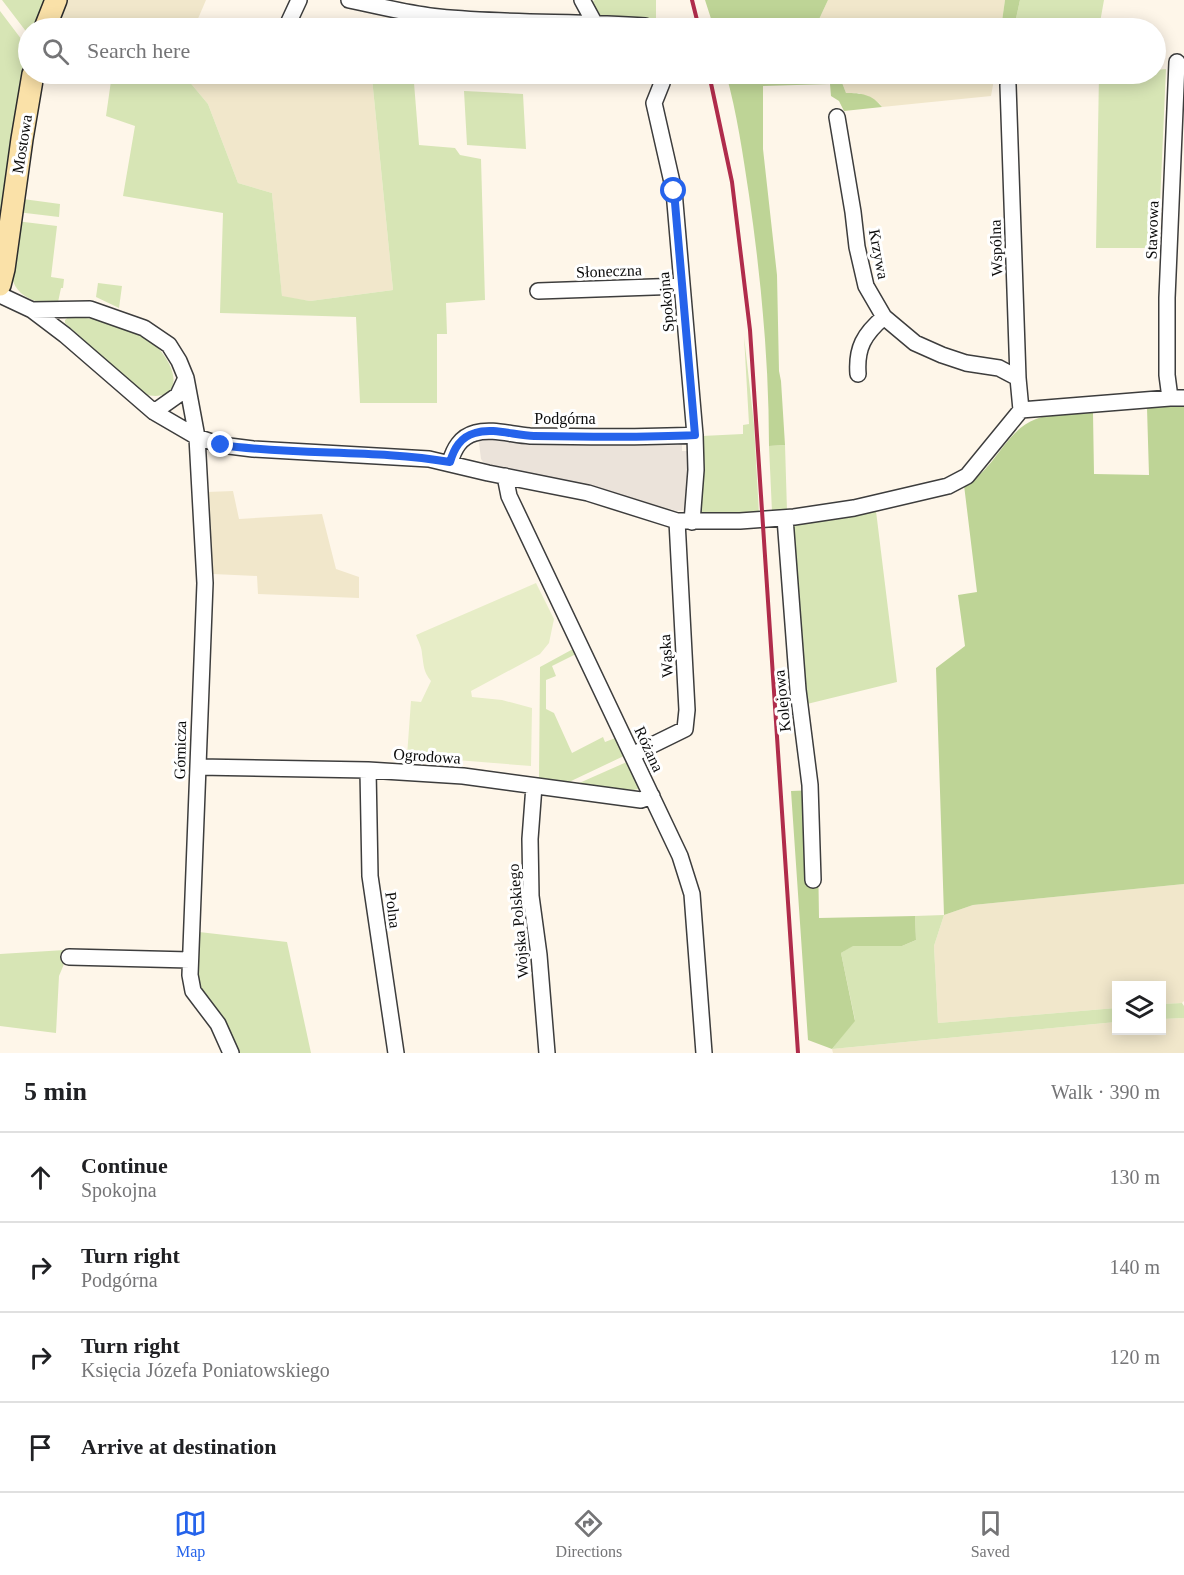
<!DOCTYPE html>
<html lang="en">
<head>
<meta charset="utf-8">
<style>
	body { margin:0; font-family:Georgia,serif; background:#f6f6f6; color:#202124 }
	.controls { position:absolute; right:18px; bottom:18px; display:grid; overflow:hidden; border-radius:0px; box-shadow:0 3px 15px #0003 }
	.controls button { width:54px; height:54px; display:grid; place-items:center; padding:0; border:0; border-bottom:2px solid #e0e0e0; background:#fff; color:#202124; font:30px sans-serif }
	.stop { position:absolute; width:18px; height:18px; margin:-14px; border:4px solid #2563eb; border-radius:50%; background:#fff }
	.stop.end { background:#2563eb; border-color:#fff; box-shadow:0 2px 6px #0008 }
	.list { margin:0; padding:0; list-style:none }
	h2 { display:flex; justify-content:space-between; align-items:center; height:78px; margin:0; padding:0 24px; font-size:26px }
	h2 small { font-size:20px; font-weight:400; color:#757577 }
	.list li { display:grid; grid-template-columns:39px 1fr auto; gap:18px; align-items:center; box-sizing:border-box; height:90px; padding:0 24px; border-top:2px solid #e0e0e0 }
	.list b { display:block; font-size:22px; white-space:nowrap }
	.list p { margin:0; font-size:20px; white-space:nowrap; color:#757577 }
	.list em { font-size:20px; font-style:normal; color:#757577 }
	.icon { flex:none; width:33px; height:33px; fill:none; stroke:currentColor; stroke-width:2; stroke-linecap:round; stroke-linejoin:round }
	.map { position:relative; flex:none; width:1184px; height:1053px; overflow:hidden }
	.search { position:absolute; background:#fff; box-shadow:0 3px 15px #0003; left:18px; right:18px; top:18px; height:66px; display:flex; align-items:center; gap:15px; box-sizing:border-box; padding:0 21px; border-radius:33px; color:#757577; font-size:22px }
	.sheet { height:438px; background:#fff }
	nav { display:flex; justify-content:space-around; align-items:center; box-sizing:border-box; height:84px; border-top:2px solid #e0e0e0; background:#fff; font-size:16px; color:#757577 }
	nav a { display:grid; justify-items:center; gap:3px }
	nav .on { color:#2563eb }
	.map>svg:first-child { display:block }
</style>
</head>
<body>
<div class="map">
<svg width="1184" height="1053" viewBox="0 0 1184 1053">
	<rect width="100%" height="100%" fill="#fef6e9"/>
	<!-- farmland -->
	<path fill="#f1e7cb" d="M 60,0 L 206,0 L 194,28 L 49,28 Z
		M 828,0 L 1005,0 L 1001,28 L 815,28 Z
		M 183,74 L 345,74 L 372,78 L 393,290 L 310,301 L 282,297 L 272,193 L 238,183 L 208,104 Z
		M 801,74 L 995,74 L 991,96 L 882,107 L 879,103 L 859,93 L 846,93 L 841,80 L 833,78 L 800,78 Z
		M 233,491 L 239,519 L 322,514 L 336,569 L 359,577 L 359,598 L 258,594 L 257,576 L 213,574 L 207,492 Z
		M 1184,884 L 1184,1001 L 1182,1003 L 1162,1004 L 1162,986 L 1116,986 L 1116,1008 L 938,1023 L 934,946 L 944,915 L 973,905 Z
		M 1184,1018 L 1184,1053 L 833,1053 L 832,1049 L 1116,1022 L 1116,1030 L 1162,1030 L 1162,1019 Z"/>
	<!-- green -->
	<path fill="#d7e5b5" d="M 2,0 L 47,0 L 38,28 L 28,28 L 28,34 Z
		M 595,0 L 656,0 L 656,19 L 644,22 L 596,19 L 588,3 Z
		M 1020,0 L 1104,0 L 1099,28 L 1014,28 Z
		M 0,11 L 28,48 L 28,52 L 0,228 Z
		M 1166,69 L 1158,248 L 1096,248 L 1099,74 L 1156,74 L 1156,70 Z
		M 112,74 L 183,74 L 208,104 L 238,183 L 272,193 L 282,296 L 310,301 L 393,290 L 372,78 L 414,83 L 419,145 L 455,148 L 460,155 L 481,159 L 485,300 L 446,303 L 447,334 L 437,334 L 437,403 L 360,403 L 356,317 L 220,313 L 223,213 L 123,196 L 135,126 L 106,116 Z
		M 464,91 L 523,94 L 526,149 L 467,145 Z
		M 23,199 L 60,204 L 59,217 L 17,212 Z
		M 16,221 L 57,226 L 51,277 L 64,279 L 63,288 L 61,288 L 57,307 C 46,304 34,302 25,296 C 1,281 13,244 16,221 Z
		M 98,283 L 122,286 L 119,308 L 96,297 Z
		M 70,316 C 93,319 117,321 138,333 C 146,338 158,346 163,354 C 181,378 177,403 143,394 L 65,323 L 65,320 Z
		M 744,336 L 754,425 L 759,514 L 705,516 L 699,511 L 702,436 L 743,434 L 743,425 L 749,424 Z
		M 785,445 L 787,511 L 772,512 L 769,446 Z
		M 876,511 L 897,682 L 807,704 L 791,526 Z
		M 573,649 L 576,654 L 552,666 L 556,676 L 546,680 L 546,709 L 554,713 L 572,753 L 603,737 L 605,742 L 618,737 L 626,755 L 569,782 L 539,778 L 540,667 Z
		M 629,761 L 639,785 L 638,789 L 634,790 L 577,784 Z
		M 944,915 L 934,946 L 938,1023 L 1116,1008 L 1116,1022 L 832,1049 L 855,1020 L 841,953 L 852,946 L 902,946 L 916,940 L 915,916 Z
		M 199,932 L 287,942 L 311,1053 L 236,1053 L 199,989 L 195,977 Z
		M 65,950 L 64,964 L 59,976 L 56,1033 L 0,1026 L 0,954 Z
		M 1182,1003 L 1184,1006 L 1184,1018 L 1162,1019 L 1162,1004 Z"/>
	<!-- forest -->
	<path fill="#bed496" d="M 705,0 L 828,0 L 815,28 L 714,28 Z
		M 1005,0 L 1020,0 L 1014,28 L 1001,28 Z
		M 726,74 L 801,74 L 801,78 L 833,78 L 841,80 L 846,93 C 861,93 872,94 882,107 L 844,111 L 839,101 L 831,96 L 830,84 L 763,86 L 763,149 L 777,275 L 779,371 L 781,381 L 785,445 L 769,446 C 769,362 761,278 749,195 C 743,155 737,113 726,74 Z
		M 1184,406 L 1184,884 L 973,905 L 944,915 L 936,668 L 965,646 L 958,595 L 977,592 L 964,485 C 995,471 1004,431 1036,419 C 1053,412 1075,414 1093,413 L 1094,474 L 1149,475 L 1147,408 Z
		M 817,790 L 819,918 L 915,916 L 916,940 L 902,946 L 853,946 L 841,953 L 855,1021 L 832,1049 L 808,1040 L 791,791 Z"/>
	<!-- pitch -->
	<path fill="#e7edc7" d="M 536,583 L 554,619 L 549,643 L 540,654 L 471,691 L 472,697 L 502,700 L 532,708 L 531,766 L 407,756 L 411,701 L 421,702 L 431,681 C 423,671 424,666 422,654 C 422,647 418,641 416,635 Z"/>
	<!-- plaza -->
	<path fill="#ebe3da" d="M 482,437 L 682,441 L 682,451 L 693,451 L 690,492 L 684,510 L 677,511 L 594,487 L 484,463 L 481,459 L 479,443 Z"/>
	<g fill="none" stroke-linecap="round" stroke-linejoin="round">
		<defs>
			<path id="street" d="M 349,0 C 379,6 409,14 439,17 C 508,24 577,21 645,26 L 646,28
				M 582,0 L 594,22
				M 286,28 L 299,0
				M 660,74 L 662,83 L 654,103 L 674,191 L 695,435 L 696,470 L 692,522
				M 1008,85 L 1018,378 L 1021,410
				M 837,117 L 853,212 L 857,247 L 866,286 L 884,317 L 915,343 L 942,355 L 966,363 L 999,368 L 1018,378
				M 538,291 L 682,286
				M 0,295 L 32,310 L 65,335 L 154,412 L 197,437 L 221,445 L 253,449 L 429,459 L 488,473 L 588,493 L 677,521 L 740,521 L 794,517 L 854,508 L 948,486 L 967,476 L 1021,410 L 1170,398 L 1184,398
				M 32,310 L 90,309 L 144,328 L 169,345 L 179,361 L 186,378 L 197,437 L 205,583 L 190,975 L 193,991 L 218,1024 L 231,1053
				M 858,374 C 856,348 864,334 884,317
				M 1170,398 L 1167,375 L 1167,298 L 1177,62
				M 154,412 L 178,395 L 186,378
				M 450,462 C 454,449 460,437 475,433 C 492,428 512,435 530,436 C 585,437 640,438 695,435
				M 505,476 L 509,496 L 680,856 L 692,894 L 704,1053
				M 785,518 L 798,690 L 810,785 L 813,880
				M 632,755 L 685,729 L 687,710 L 677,521
				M 198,767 L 368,770 L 463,776 L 641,800 L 652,796
				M 368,770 L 370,876 L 396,1053
				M 534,786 L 530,839 L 531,896 L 539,955 L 547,1053
				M 69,957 L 190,960"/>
			<path id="secondary" d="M 45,28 L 56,0
				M 0,285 L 4,269 L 22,139 L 33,74"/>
		</defs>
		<!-- street casing -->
		<use href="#street" stroke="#3d3d3d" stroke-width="18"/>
		<!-- secondary casing -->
		<use href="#secondary" stroke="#2c2c2c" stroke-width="24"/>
		<!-- street -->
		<use href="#street" stroke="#fff" stroke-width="15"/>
		<!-- secondary -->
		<use href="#secondary" stroke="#fae1a8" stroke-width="21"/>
		<!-- rail -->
		<path stroke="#b02c4b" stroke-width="4" d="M 692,0 L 699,28
			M 709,74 L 732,182 L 750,330 L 798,1053"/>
	</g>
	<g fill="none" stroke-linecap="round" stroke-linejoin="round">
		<!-- route -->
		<path stroke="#2563eb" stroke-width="8" d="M 221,445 C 297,456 374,449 450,462 C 454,449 460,437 475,433 C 493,427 516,436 534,436 C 588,437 642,438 695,435 L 674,191"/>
	</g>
	<g text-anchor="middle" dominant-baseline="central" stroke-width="6" stroke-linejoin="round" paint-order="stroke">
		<!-- street labels -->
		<g font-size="16" fill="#0a0a0a" stroke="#fff">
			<text transform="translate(22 144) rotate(-81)">Mostowa</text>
			<text transform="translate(1152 230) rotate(-88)">Stawowa</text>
			<text transform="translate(996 248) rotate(-92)">Wspólna</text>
			<text transform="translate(879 254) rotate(79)">Krzywa</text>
			<text transform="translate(609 271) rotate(-2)">Słoneczna</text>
			<text transform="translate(666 302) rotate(-95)">Spokojna</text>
			<text x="565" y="418">Podgórna</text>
			<text transform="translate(666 656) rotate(-94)">Wąska</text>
			<text transform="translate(782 701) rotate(-96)">Kolejowa</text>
			<text transform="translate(649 749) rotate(65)">Różana</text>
			<text transform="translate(180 750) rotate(-89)">Górnicza</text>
			<text transform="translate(427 756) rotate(4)">Ogrodowa</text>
			<text transform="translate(393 910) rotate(83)">Polna</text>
			<text transform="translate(518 921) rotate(-95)">Wojska Polskiego</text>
		</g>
	</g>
</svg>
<div class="controls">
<button><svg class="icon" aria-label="layers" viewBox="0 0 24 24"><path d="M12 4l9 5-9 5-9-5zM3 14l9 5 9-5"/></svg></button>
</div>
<div class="stop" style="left:674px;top:191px"></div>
<div class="stop end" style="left:221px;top:445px"></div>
<div class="search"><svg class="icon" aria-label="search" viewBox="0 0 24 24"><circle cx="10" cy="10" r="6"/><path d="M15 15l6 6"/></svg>Search here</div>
</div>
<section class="sheet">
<h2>5 min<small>Walk · 390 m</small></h2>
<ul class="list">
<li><svg class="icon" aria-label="ahead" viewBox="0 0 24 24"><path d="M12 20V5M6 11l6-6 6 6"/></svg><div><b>Continue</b><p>Spokojna</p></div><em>130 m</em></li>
<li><svg class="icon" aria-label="right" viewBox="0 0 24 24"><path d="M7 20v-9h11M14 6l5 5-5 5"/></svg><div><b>Turn right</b><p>Podgórna</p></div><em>140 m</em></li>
<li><svg class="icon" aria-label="right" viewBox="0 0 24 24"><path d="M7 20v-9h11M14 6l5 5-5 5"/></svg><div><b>Turn right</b><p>Księcia Józefa Poniatowskiego</p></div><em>120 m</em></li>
<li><svg class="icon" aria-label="arrive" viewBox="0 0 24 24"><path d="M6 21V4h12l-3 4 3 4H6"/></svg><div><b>Arrive at destination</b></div></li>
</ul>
</section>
<nav>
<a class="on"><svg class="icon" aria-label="map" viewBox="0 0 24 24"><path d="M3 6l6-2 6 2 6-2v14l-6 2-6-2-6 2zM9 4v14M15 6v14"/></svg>Map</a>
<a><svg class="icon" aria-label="directions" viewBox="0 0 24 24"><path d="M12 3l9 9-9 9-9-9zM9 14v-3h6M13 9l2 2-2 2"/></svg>Directions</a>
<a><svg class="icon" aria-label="saved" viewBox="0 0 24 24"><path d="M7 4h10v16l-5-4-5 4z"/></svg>Saved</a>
</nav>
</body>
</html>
